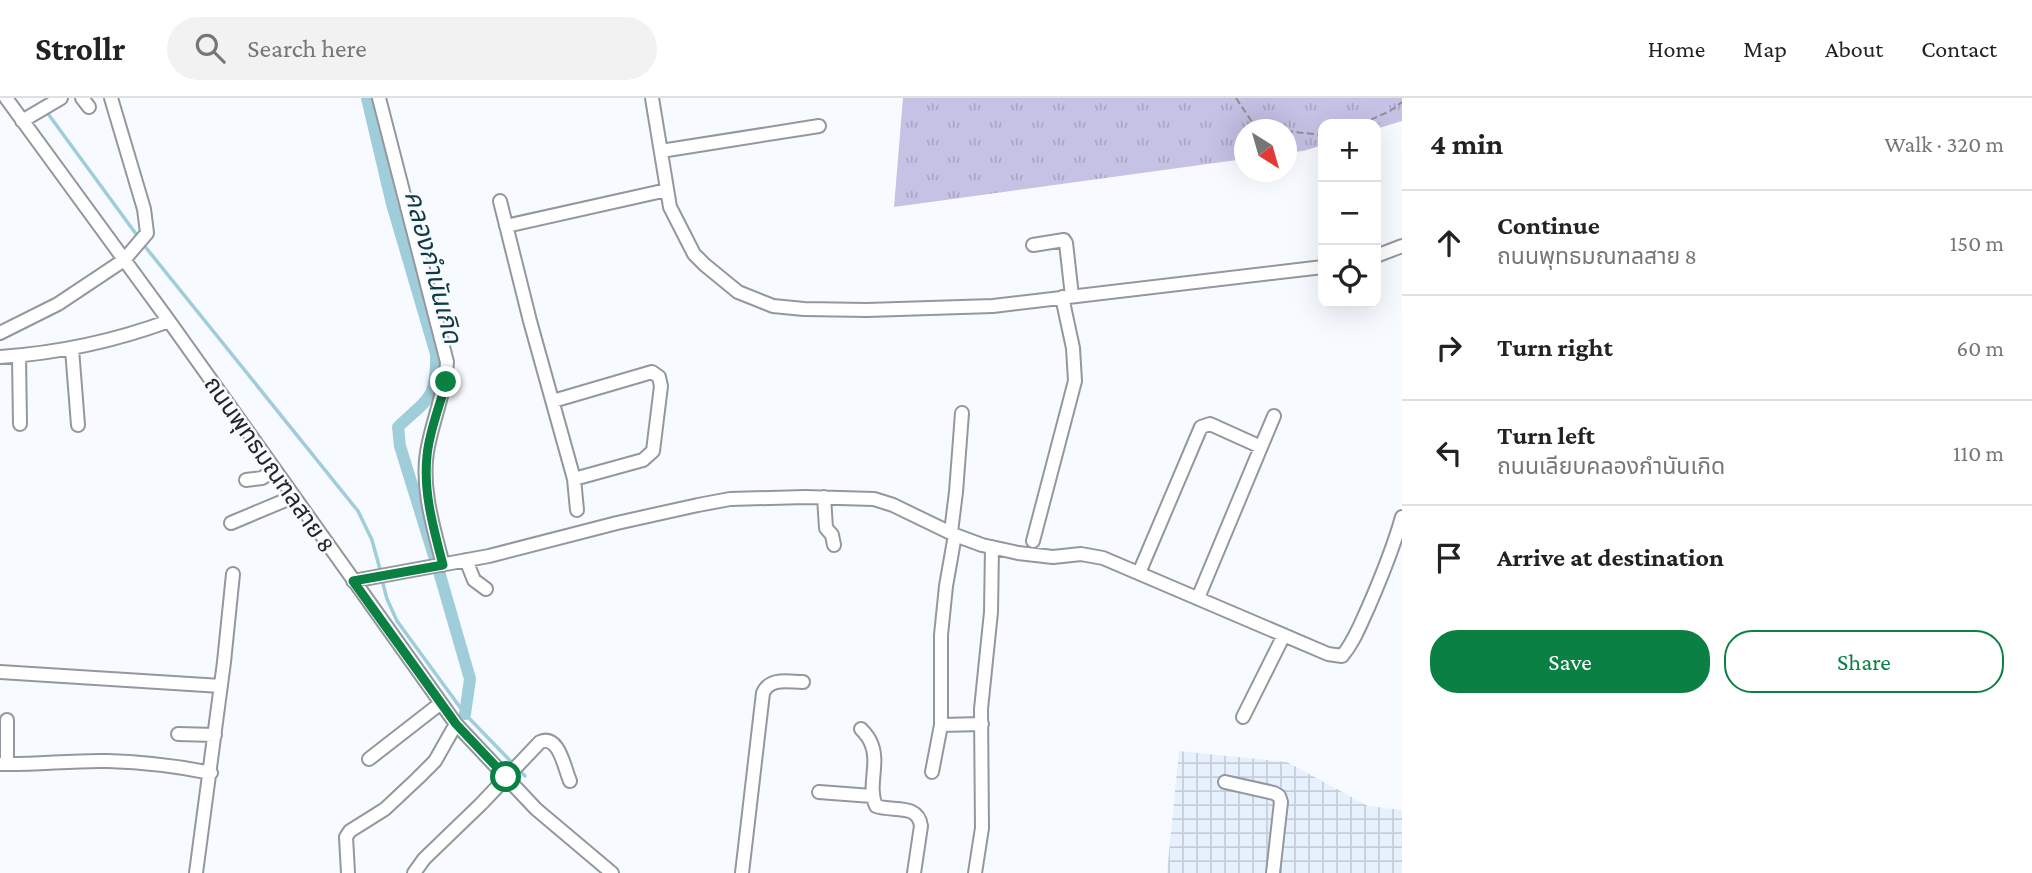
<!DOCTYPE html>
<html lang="en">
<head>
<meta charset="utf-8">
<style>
	body { margin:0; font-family:"Crimson Pro","Noto Sans Thai",serif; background:#f2f2f2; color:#222 }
	.controls { position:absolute; right:21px; top:21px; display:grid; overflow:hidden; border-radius:14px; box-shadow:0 7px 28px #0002 }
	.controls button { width:63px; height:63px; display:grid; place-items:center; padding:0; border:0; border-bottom:2px solid #e0e0e0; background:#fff; color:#222; font:35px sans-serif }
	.compass { position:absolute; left:1234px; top:21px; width:63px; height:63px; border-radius:50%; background:#fff; box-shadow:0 7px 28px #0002; rotate:143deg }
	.stop { position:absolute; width:21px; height:21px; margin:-16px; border:5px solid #0b8043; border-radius:50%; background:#fff }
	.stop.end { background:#0b8043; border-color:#fff; box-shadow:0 2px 7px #0008 }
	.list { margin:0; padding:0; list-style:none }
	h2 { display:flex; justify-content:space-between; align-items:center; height:91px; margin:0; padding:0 28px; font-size:30px }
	h2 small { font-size:23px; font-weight:400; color:#767676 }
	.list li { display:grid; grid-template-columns:46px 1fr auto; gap:21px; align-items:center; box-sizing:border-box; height:105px; padding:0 28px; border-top:2px solid #e0e0e0 }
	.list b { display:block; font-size:26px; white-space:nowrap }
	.list p { margin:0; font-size:23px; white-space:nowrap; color:#767676 }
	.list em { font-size:23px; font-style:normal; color:#767676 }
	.actions { display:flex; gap:14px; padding:21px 28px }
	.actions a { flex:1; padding:16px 0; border:2px solid #0b8043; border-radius:28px; text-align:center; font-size:24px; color:#0b8043 }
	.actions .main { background:#0b8043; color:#fff }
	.icon { flex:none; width:38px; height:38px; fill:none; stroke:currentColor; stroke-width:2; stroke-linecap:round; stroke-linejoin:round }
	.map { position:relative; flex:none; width:1402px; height:775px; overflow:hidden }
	header { display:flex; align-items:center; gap:42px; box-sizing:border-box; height:98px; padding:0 35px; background:#fff; border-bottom:2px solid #e0e0e0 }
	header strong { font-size:33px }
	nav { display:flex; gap:38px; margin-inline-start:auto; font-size:24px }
	.search { width:490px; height:63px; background:#f2f2f2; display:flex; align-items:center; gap:18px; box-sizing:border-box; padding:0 24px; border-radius:38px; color:#767676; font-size:26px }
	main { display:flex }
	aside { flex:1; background:#fff }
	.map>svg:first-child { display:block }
</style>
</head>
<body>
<header>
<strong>Strollr</strong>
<div class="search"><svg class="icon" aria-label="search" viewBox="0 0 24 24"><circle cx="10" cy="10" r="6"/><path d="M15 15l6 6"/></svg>Search here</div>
<nav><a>Home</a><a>Map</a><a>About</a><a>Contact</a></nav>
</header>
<main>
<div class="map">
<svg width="1402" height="775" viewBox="0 0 1402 775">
	<defs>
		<pattern id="industrial-grid" width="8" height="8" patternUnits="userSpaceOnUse" patternTransform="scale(1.75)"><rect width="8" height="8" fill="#e7f1fe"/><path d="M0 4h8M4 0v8" fill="none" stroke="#c6ceda"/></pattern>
		<pattern id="grass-tufts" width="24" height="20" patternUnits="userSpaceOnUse" patternTransform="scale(1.75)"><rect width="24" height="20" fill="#c6c2e6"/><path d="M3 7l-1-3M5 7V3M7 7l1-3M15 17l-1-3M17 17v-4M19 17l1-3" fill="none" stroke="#aaa7c5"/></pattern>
	</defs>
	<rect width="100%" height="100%" fill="#f7fafe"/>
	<!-- industrial -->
	<path fill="url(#industrial-grid)" d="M 1179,653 L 1287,664 L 1368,708 L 1402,712 L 1402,775 L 1167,775 Z"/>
	<!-- grass -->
	<path fill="url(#grass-tufts)" d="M 903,0 L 1402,0 L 1402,23 L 1376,31 L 1376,26 L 1323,26 L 1323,47 L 1303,53 L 1287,55 L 1286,32 L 1244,32 L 1244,61 L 894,109 Z"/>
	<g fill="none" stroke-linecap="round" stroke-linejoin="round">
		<!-- stream -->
		<path stroke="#a0cdda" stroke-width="3.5" d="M 46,13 L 139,140
			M 143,146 L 358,413 L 372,442 L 381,475
			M 382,482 L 387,501 L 397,523 L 465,616 L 525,678"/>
		<!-- canal -->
		<path stroke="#a0cdda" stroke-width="12" d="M 367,0 L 392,106 L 436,256 C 437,302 428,300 398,329 L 400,348 L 434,458
			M 440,477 L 470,581 L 465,616"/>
		<defs>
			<path id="minor" d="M 6,0 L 169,223 L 456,626 L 536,711 L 612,775
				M 82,0 L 89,9
				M 379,0 L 447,264 C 445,296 432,323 427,354 C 421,391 434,431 443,467
				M 652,0 L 670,109 L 694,156 L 705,167 L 738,194 L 773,208 L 804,211 L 867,212 L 993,208 L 1323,169
				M 22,23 L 61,0
				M 661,53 L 819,28
				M 500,103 L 530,223 L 574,381 L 577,412
				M 506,128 L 667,92
				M 1033,147 L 1064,142 L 1066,145 L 1072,198
				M 1376,158 L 1402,148
				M 0,235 L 58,206 L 124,162 L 147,135 L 144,111 L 111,0
				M 72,251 L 78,327
				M 19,258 L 20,326
				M 0,259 C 60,255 112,244 169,223
				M 553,303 L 652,274 L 659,279 L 661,288 L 653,353 L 643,362 L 574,381
				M 246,382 L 262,380 L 274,372
				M 824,399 L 826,430 L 832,437 L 834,447
				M 231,425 L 293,399
				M 951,434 L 956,394 L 962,315
				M 1033,443 L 1075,283 L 1073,250 L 1062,199
				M 466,462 L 474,482 L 486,491
				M 1139,475 L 1201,329 L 1210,326 L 1261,349 L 1274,318
				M 353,483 L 489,458 L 617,425 L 698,407 L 730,401 L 805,399 L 874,401 L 893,407 L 955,437 L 982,447 L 1018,455 L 1053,459 L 1081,456 L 1103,460 L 1328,556 L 1342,558 C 1354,544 1360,527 1368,510 C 1381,480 1393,451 1402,419
				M 1198,500 L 1261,349
				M 0,574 L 221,588
				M 1243,619 L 1284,537
				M 941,627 L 982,626
				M 861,631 C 865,635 869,640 871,645 C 880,665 867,688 876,708 C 893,714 918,705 921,728 L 914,775
				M 178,636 L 215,637
				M 369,661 L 441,605
				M 0,666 C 36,667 72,662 108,663 C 143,664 177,668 211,675
				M 7,666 L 7,622
				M 932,674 L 941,627 L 941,537 L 946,488 L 955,437
				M 1225,684 L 1274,695 L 1279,698 L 1281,704 L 1273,775
				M 819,694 L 872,698
				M 196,775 L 224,564 L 233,476
				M 348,775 L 346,739 L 350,733 L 385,711 L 418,680 L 435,663 L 456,626
				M 414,775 L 424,761 L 481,706 L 540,644 C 559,636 564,669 570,683
				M 742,775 L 763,595 C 770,579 788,584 803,584
				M 975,775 L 982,730 L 981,611 L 991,514 L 992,449"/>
		</defs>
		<!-- minor casing -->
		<use href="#minor" stroke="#93989f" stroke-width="16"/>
		<!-- path -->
		<path stroke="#8e9094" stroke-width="2" stroke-dasharray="7 3.5" stroke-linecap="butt" d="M 1236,0 L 1256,30 L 1270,32
			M 1361,26 L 1390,13 L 1402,4
			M 1286,33 L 1323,37"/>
		<!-- minor -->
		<use href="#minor" stroke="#fff" stroke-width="12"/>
	</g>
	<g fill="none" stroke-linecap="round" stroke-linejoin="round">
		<!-- route -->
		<path stroke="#0b8043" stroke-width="9" d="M 446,284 C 440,308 429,333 427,358 C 423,395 434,432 443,467 L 353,483 L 456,626 L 506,679"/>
	</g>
	<g text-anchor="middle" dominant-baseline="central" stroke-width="5" stroke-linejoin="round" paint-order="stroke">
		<!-- street labels -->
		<g font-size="24" fill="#222427" stroke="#f7fafe">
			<text transform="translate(270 366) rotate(55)">ถนนพุทธมณฑลสาย 8</text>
		</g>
		<!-- water labels -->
		<g font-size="26" font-style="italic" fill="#0f3943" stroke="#f7fafe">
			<text transform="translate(433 169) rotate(75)">คลองกำนันเกิด</text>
		</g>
	</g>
</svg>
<div class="controls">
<button>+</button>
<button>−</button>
<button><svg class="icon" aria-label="locate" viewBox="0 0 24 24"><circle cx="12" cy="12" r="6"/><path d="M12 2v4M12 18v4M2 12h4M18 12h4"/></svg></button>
</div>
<svg class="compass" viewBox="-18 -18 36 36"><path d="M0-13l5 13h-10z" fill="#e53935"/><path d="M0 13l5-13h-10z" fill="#767676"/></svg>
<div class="stop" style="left:506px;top:679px"></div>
<div class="stop end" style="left:446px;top:284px"></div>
</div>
<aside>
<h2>4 min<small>Walk · 320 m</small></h2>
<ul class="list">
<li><svg class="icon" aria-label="ahead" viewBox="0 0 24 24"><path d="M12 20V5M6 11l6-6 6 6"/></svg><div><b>Continue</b><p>ถนนพุทธมณฑลสาย 8</p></div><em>150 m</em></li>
<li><svg class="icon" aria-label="right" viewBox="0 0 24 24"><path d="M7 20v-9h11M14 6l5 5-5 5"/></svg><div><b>Turn right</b></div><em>60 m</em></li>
<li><svg class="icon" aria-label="left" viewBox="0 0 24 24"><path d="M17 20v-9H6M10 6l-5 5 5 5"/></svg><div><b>Turn left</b><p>ถนนเลียบคลองกำนันเกิด</p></div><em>110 m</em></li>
<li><svg class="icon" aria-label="arrive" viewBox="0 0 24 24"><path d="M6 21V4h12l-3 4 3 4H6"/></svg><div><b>Arrive at destination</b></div></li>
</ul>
<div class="actions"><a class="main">Save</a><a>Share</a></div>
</aside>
</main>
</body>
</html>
